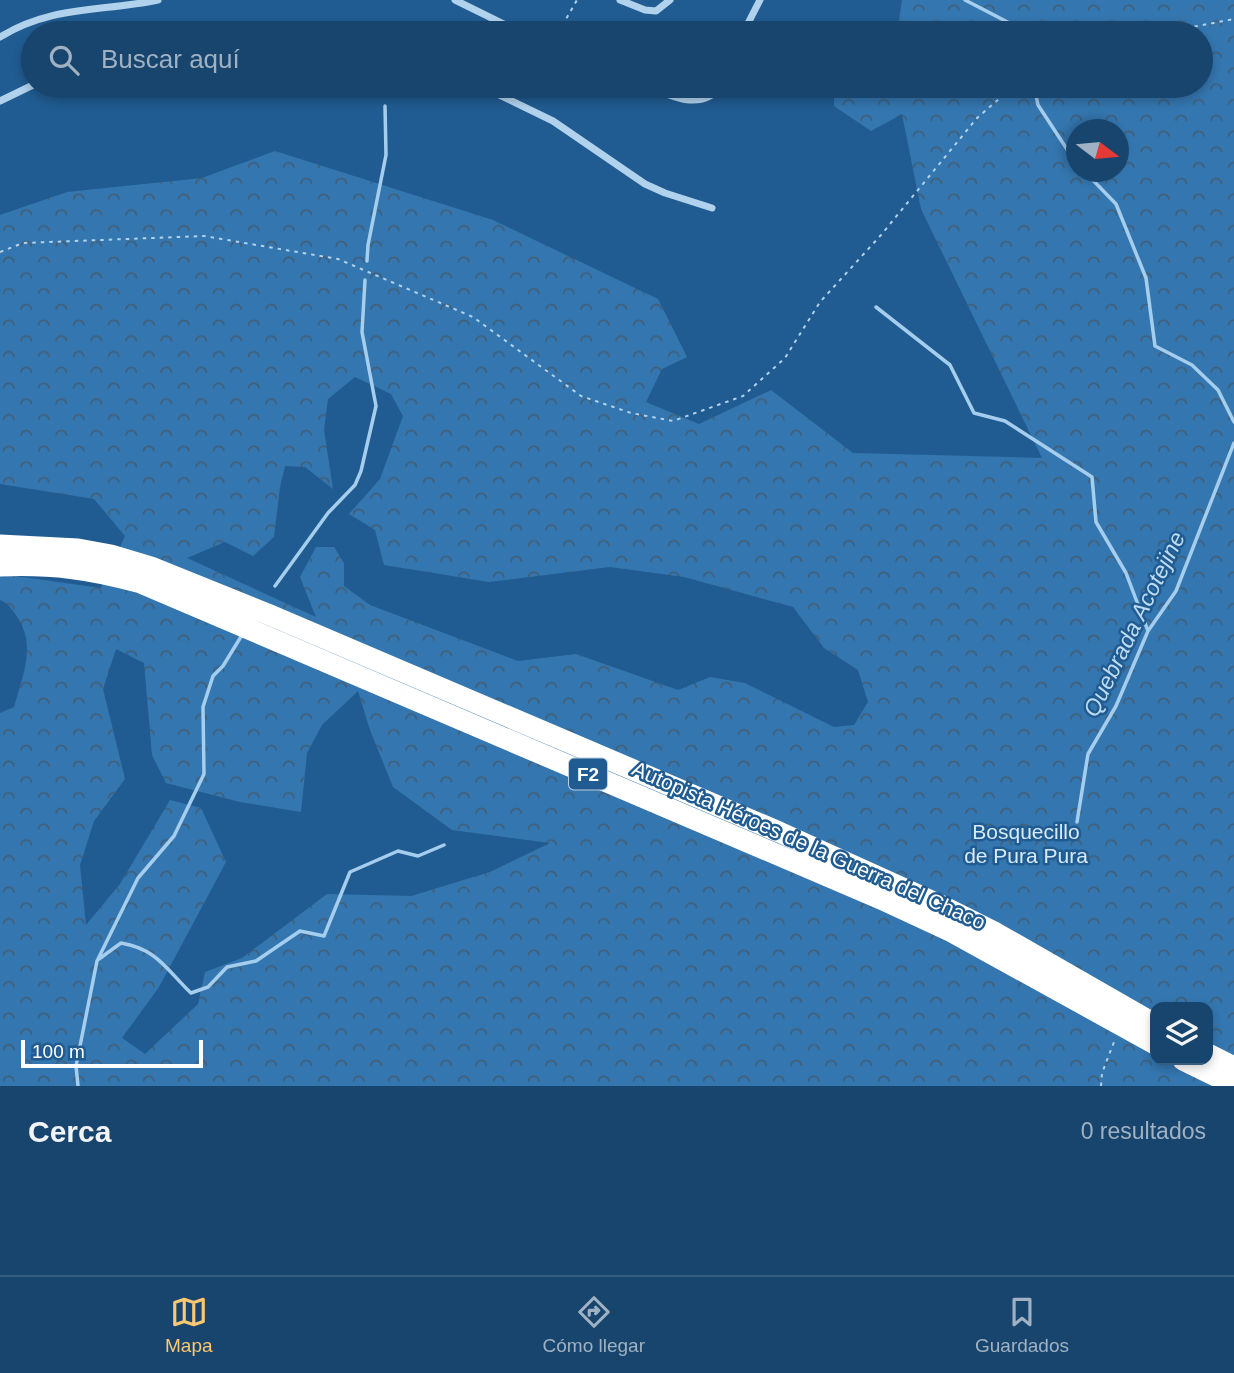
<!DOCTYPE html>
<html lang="es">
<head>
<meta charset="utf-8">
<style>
	body { margin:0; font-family:Helvetica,sans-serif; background:#254f75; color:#f1f3f6 }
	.controls { position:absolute; right:21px; bottom:21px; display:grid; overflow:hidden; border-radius:14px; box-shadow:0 4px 10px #0003 }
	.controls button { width:63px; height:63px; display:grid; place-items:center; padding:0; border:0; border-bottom:2px solid #365d80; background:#18456d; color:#f1f3f6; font:35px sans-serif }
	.compass { position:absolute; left:1066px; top:119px; width:63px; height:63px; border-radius:50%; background:#18456d; box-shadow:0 4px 10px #0003; rotate:106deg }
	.scale { position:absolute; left:21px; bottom:18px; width:182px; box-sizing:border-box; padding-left:7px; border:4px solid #fff; border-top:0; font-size:19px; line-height:24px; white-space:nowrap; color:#fff; -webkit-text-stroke:5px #205c91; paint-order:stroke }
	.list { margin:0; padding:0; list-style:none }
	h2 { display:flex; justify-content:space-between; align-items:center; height:91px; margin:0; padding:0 28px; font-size:30px }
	h2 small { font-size:23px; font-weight:400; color:#9fb1c2 }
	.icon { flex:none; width:38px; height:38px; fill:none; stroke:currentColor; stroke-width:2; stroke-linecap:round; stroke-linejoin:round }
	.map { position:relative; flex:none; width:1234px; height:1086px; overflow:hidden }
	.search { position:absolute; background:#18456d; box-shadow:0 4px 10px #0003; left:21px; right:21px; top:21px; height:77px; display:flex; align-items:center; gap:18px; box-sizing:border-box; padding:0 24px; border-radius:38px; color:#9fb1c2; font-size:26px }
	.sheet { height:189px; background:#18456d }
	nav { display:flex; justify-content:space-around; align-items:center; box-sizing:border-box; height:98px; border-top:2px solid #365d80; background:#18456d; font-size:19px; color:#9fb1c2 }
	nav a { display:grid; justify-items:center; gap:4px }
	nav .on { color:#fac772 }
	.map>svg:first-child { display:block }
</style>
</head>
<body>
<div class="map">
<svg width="1234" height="1086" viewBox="0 0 1234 1086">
	<defs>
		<pattern id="forest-crowns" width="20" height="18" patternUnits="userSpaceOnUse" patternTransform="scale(1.75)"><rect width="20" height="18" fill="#3476af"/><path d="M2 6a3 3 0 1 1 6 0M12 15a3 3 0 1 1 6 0" fill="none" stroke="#415f79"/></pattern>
	</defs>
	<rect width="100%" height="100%" fill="#205c91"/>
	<!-- forest -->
	<path fill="url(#forest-crowns)" fill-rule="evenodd" d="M 902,0 L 1234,0 L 1234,1086 L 0,1086 L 0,713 L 14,707 C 23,674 37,645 16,615 C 11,608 8,603 0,600 L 0,576 L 8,575 L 101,588 L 125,536 L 94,499 L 0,484 L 0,215 L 67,192 L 202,178 L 275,151 L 493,220 L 658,299 L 687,357 L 662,369 L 646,402 L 699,424 L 771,390 L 853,453 L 1042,458 L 921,209 L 902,114 L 871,131 L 834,106 L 834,86 L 1201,86 L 1201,33 L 897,33 ZM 1076,130 L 1118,130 L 1118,172 L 1076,172 ZM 355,377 L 391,394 L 403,416 L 380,479 L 349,514 L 375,530 L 384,565 L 489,582 L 610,567 L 684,577 L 793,607 L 824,648 L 858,670 L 868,702 L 854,725 L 834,727 L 745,683 L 710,677 L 678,690 L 576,654 L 518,661 L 370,605 L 344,586 L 344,563 L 334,547 L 316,547 L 300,577 L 316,617 L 187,558 L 225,542 L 253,556 L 274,537 L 280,487 L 285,466 L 305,467 L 333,489 L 324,430 L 328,399 ZM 116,649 L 144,663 L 152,755 L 166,783 L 240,802 L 301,812 L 307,753 L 322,725 L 358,691 L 370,730 L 393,787 L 452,830 L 550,843 L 490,872 L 411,896 L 327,894 L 242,958 L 205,972 L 198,1004 L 145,1054 L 122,1038 L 159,987 L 226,862 L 201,808 L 170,800 L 120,884 L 86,925 L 80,865 L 94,821 L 125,779 L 103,689 ZM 1155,1007 L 1208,1007 L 1208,1060 L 1155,1060 Z"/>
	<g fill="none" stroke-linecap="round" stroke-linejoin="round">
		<!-- stream -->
		<path stroke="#a5ceee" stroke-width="3.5" d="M 965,0 L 1019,28 L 1021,33
			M 1034,86 L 1038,105 L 1076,163
			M 1085,172 L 1116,204 L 1146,278 L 1155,346 L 1192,365 L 1218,390 L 1234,422
			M 367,261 L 368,245 L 386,155 L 385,106
			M 876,307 L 950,365 L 974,413 L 1005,421 L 1092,477 L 1096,522 L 1126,573 L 1148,631
			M 275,586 L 328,513 L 355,485 L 361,471 L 376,406 L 362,332 L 365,280
			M 1077,822 L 1088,754 L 1116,706 L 1148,631 L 1176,591 L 1234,443
			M 99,959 L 121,943 C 157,949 166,969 191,993 L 208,987 L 227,967 L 256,961 L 300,931 L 324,936 L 350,872 L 398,851 L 418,856 L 444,845
			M 78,1086 L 76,1066 L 97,961 L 138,878 L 174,836 L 204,774 L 203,707 L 213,676 L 223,666 L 242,635"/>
		<!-- path -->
		<path stroke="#b1d2ed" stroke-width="2" stroke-dasharray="3.5 5" stroke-linecap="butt" d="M 558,33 L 577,0
			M 1161,33 L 1234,19
			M 0,252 L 23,243 L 204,236 L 338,259 L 473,317 L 581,396 L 631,413 L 673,421 L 743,396 L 785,358 L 820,302 L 881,235 L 977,118 L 1014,86
			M 1101,1086 L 1102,1073 L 1114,1042"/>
		<!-- minor -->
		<path stroke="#b1d2ed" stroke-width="7" d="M 455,0 L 522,33
			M 620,0 L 645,10 L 656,11 L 670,0
			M 743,33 L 760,0
			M 0,37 C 52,5 101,12 158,0
			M 481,86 L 553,121 L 645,184 L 665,193 L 712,208
			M 646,86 C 672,96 700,112 722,86
			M 0,101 L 33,85"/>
		<!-- motorway -->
		<path stroke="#fff" stroke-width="21" d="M 0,545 L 78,549 L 111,555 L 151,567 L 270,615 L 779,832 L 938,904 L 996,933 L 1155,1024
			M 0,566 C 52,564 91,569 141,583 L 881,899 L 952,932 L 1155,1044
			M 1208,1054 L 1234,1067
			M 1183,1060 L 1234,1085"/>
	</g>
	<g text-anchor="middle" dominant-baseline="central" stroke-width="5" stroke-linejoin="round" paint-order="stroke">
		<!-- shield labels -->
		<rect fill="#205c91" stroke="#bccede" stroke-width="2" x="569" y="758.5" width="38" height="31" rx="5"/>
		<g font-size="19" font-weight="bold" fill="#fff">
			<text x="588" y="774">F2</text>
		</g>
		<!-- park labels -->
		<g font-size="21" fill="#d7eafa" stroke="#205c91">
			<text x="1026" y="831">Bosquecillo<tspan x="1026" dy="24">de Pura Pura</tspan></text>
		</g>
		<!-- street labels -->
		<g font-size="21" fill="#fff" stroke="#205c91">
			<text transform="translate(809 845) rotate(24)">Autopista Héroes de la Guerra del Chaco</text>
		</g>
		<!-- water labels -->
		<g font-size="23" font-style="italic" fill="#bddbf4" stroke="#205c91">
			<text transform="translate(1134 624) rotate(-64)">Quebrada Acotejine</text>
		</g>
	</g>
</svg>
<div class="controls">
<button><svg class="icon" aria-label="layers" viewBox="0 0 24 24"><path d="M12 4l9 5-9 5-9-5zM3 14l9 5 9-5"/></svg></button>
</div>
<svg class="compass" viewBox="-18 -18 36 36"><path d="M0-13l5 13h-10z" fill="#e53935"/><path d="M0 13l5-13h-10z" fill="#9fb1c2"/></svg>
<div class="scale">100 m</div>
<div class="search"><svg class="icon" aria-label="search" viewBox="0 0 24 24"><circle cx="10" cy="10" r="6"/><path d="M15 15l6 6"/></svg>Buscar aquí</div>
</div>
<section class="sheet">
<h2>Cerca<small>0 resultados</small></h2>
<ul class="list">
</ul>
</section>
<nav>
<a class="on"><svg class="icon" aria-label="map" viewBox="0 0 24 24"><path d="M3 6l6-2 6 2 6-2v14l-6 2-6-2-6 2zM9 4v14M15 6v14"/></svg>Mapa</a>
<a><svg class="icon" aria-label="directions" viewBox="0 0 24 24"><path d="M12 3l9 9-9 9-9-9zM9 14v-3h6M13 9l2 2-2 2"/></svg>Cómo llegar</a>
<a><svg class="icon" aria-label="saved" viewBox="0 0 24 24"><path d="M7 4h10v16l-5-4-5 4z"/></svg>Guardados</a>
</nav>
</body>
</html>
